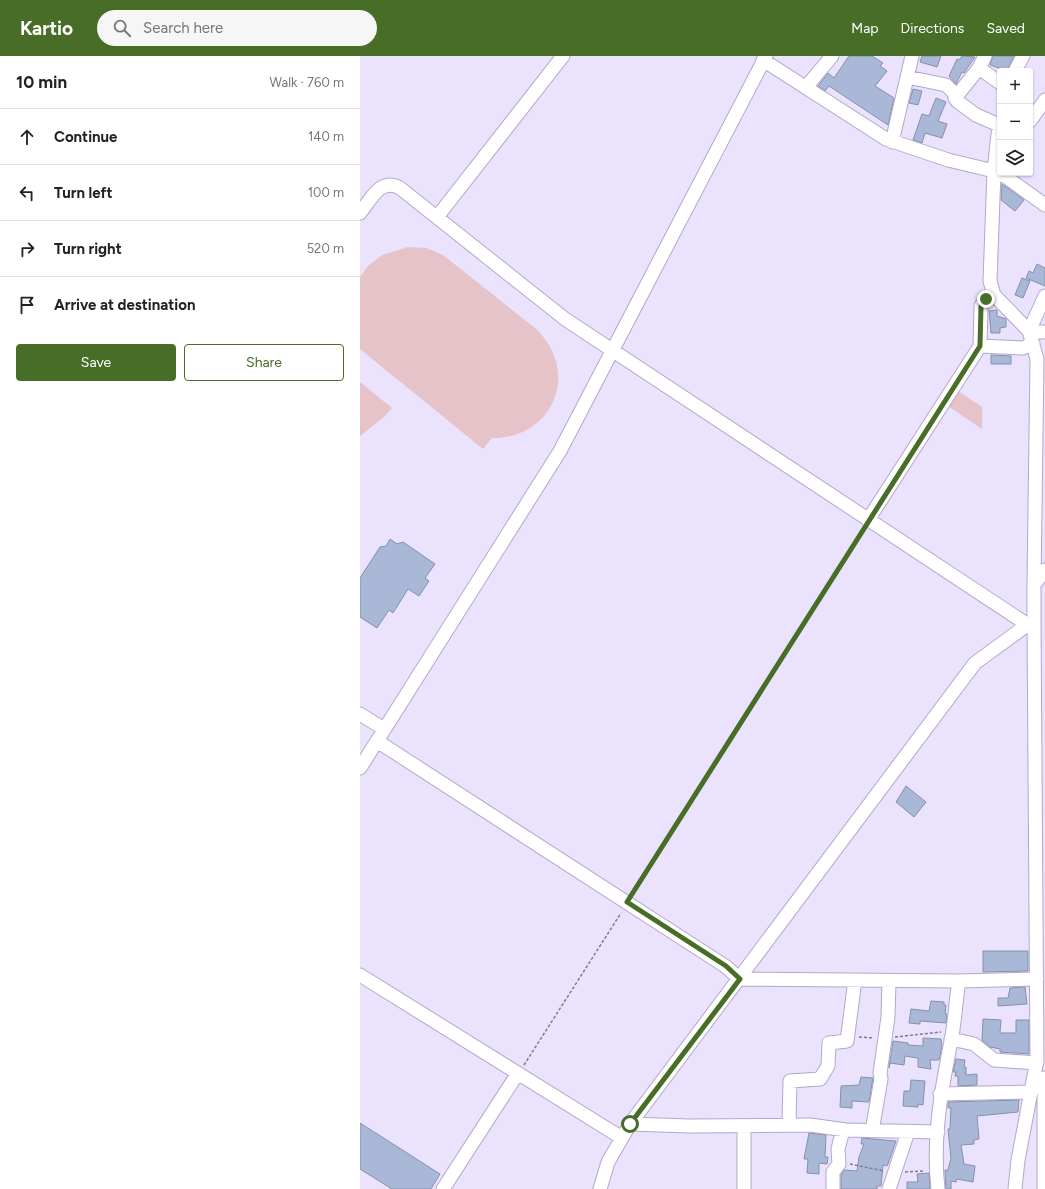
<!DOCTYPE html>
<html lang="en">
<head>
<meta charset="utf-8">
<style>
	body { margin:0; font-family:Figtree,sans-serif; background:#f6f6f6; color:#222 }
	.controls { position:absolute; right:12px; top:12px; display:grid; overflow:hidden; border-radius:4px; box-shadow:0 1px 3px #0004 }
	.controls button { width:36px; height:36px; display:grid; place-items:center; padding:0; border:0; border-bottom:1px solid #e0e0e0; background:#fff; color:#222; font:20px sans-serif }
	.stop { position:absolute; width:12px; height:12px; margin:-9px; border:3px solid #476d27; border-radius:50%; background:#fff }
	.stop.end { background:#476d27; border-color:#fff; box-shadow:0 1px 4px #0008 }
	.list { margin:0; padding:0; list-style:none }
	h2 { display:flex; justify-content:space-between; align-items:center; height:52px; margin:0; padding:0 16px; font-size:17px }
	h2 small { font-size:13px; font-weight:400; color:#767676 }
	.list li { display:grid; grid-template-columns:26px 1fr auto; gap:12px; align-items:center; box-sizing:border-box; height:56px; padding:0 16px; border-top:1px solid #e0e0e0 }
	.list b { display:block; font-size:15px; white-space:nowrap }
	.list em { font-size:13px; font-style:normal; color:#767676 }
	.actions { display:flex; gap:8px; padding:12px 16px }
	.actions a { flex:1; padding:9px 0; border:1px solid #476d27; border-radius:4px; text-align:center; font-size:14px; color:#476d27 }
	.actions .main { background:#476d27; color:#fff }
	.icon { flex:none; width:22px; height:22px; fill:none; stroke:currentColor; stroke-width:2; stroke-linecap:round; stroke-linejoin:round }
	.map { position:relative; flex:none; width:685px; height:1133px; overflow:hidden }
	header { display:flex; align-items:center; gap:24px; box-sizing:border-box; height:56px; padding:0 20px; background:#476d27; color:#fff }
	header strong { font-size:19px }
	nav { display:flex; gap:22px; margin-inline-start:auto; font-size:14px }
	.search { width:280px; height:36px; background:#f6f6f6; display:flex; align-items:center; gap:10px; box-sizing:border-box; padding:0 14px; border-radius:22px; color:#767676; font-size:15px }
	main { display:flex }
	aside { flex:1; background:#fff }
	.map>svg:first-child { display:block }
</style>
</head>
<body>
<header>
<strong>Kartio</strong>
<div class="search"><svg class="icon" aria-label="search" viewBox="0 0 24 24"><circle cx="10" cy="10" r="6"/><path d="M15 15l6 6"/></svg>Search here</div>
<nav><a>Map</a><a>Directions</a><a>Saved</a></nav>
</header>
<main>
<aside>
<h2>10 min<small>Walk · 760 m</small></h2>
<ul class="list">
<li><svg class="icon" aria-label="ahead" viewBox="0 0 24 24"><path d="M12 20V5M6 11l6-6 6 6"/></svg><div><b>Continue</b></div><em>140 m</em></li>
<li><svg class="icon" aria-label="left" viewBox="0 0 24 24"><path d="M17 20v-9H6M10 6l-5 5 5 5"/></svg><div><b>Turn left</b></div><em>100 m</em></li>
<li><svg class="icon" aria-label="right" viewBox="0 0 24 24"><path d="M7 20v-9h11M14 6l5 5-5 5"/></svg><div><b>Turn right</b></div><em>520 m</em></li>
<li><svg class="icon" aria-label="arrive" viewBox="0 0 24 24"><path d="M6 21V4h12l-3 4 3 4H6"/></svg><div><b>Arrive at destination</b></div></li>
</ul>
<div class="actions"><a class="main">Save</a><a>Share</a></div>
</aside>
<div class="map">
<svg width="685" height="1133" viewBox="0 0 685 1133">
	<rect width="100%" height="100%" fill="#ebe2fd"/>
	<!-- green -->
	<path fill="#e5c3c8" d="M 48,191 L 66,192 L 83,199 L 176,273 C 221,316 193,383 132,382 L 123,393 L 0,293 L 0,221 L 8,210 L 22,199 Z
		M 0,326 L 32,352 L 24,361 L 0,380 Z
		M 598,335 L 622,351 L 622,373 L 588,350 Z"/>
	<!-- building -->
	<path fill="#aab8d7" stroke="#8390ae" d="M 489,0 L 512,0 L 523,7 L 520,10 L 527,15 L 515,30 L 534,42 L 528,69 L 469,30 L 465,35 L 458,30 L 468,17 L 474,22 Z
		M 562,0 L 581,0 L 577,11 L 560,6 Z
		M 602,0 L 615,1 L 604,17 L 602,16 L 596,28 L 589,20 L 597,3 L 599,4 Z
		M 633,0 L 654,0 L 647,15 L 630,9 Z
		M 553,33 L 562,35 L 558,49 L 549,47 Z
		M 576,42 L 586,46 L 578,65 L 587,68 L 582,82 L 565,77 L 562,87 L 553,84 L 562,58 L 569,60 Z
		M 642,128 L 664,144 L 655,155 L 641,144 Z
		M 677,208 L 685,212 L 685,230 L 666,222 L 669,215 L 673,217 Z
		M 662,222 L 670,225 L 663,242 L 655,239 Z
		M 637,254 L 637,260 L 646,263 L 646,271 L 640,272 L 640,277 L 631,277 L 629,255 Z
		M 631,299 L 651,300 L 651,308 L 631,308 Z
		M 30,483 L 37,488 L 43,486 L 75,508 L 65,522 L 69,525 L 59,540 L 48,533 L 33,557 L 29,554 L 17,572 L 0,561 L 0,522 L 20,491 L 26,490 Z
		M 546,730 L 566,746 L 554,761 L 536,746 Z
		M 623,895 L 668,895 L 668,915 L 623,916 Z
		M 665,931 L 667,948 L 638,950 L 638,942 L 648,942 L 650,932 Z
		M 571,945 L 584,946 L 584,949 L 586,949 L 585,958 L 587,958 L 586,967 L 560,965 L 560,968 L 549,967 L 551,953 L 569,955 Z
		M 623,963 L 641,964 L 640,977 L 656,977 L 656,964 L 669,964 L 669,998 L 640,996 L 640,993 L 630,991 L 622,984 Z
		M 563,982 L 581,983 L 582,990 L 579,1004 L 570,1004 L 571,1013 L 558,1011 L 558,1002 L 545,1000 L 544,1009 L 530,1007 L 529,1012 L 533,985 L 548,987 L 548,989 L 563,990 Z
		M 596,1003 L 605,1004 L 604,1011 L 606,1011 L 606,1019 L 617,1018 L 617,1029 L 598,1030 L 598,1020 L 595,1020 L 596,1016 L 593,1016 Z
		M 501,1021 L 513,1022 L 509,1046 L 492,1045 L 492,1052 L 480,1051 L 481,1030 L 499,1029 Z
		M 551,1024 L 565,1025 L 563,1049 L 558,1048 L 558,1051 L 543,1050 L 544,1035 L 550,1035 Z
		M 659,1044 L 658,1056 L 617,1060 L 619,1083 L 614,1084 L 614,1088 L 601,1089 L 604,1108 L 615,1110 L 613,1126 L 597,1123 L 596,1126 L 591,1125 L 591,1133 L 586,1133 L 585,1114 L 588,1114 L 591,1102 L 588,1073 L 590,1073 L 591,1052 L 588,1052 L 588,1046 Z
		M 0,1067 L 80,1118 L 71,1133 L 32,1133 L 0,1113 Z
		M 449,1077 L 466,1079 L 465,1101 L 468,1101 L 467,1108 L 459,1107 L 459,1118 L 447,1117 L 448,1103 L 444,1103 Z
		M 502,1082 L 536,1085 L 528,1108 L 527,1110 L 523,1109 L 521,1130 L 517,1130 L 517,1133 L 481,1133 L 481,1119 L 484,1114 L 497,1115 L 499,1101 L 504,1088 L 501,1088 Z
		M 569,1117 L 570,1133 L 547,1133 L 547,1126 L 558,1126 L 557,1118 Z"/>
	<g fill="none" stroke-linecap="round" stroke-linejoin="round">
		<defs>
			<path id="minor" d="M 625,0 L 619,12 L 595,42 L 597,45 L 616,59 L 639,69 L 634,115 L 630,225 L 634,239 L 669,275 L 677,303 L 674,529
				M 403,4 L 526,83 L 588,104 L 634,115 L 646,121 L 685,149
				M 619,12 L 640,27
				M 655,15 L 663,0
				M 547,21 L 586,29 L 597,40
				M 446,31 L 472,0
				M 670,65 L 685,44
				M 532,86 L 552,0
				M 0,157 C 11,143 21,121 40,132 L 205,263 L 668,569
				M 77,161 L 203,0
				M 685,240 L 669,275 L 685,276
				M 620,290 L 663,292 L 673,287
				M 508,464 L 620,290 L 621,250 L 626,243 L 634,239
				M 0,658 L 24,673
				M 17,685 L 365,910 L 380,923 L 599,925 L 677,923
				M 0,712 L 200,395 L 406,0
				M 0,919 L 262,1082
				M 591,983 L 614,988 L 634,1004 L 677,1007
				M 684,1022 L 684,1133
				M 580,1038 L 671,1036
				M 270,1068 L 329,1070 L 450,1069 L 486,1074 L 578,1076
				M 429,1069 L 430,1025 L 460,1023 L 468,1010 L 469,987 L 487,985 L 495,924
				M 384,1070 L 384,1133
				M 512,1075 L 521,1023 L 520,1017 L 528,961 L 529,925
				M 83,1133 L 158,1017
				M 240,1133 L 248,1106 L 270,1068 L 615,607 L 674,564 L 674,529 L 685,514
				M 473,1133 L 473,1116 L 479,1108 L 478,1093 L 483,1074
				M 529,1133 L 548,1076
				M 578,1133 C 572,1082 582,1030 592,980 C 595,962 596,943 599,925
				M 655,1133 L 658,1104 L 677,1004 L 674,564"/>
		</defs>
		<!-- minor casing -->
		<use href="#minor" stroke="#b3a8c8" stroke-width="15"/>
		<!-- path -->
		<path stroke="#807a8d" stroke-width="1.5" stroke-dasharray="3 2" stroke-linecap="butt" d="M 272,838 L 503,473
			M 499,981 L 514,982
			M 535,981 L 581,976
			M 164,1009 L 261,857
			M 490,1108 L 524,1115
			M 545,1116 L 565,1115"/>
		<!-- minor -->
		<use href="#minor" stroke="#fff" stroke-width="13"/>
	</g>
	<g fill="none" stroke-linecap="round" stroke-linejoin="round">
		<!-- route -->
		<path stroke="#476d27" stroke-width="5" d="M 270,1068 L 380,923 L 366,910 L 267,846 L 620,290 L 621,250 L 626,243"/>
	</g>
</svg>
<div class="controls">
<button>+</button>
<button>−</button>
<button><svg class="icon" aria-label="layers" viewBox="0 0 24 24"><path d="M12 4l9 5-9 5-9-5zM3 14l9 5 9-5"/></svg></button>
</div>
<div class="stop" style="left:270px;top:1068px"></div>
<div class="stop end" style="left:626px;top:243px"></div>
</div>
</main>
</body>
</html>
